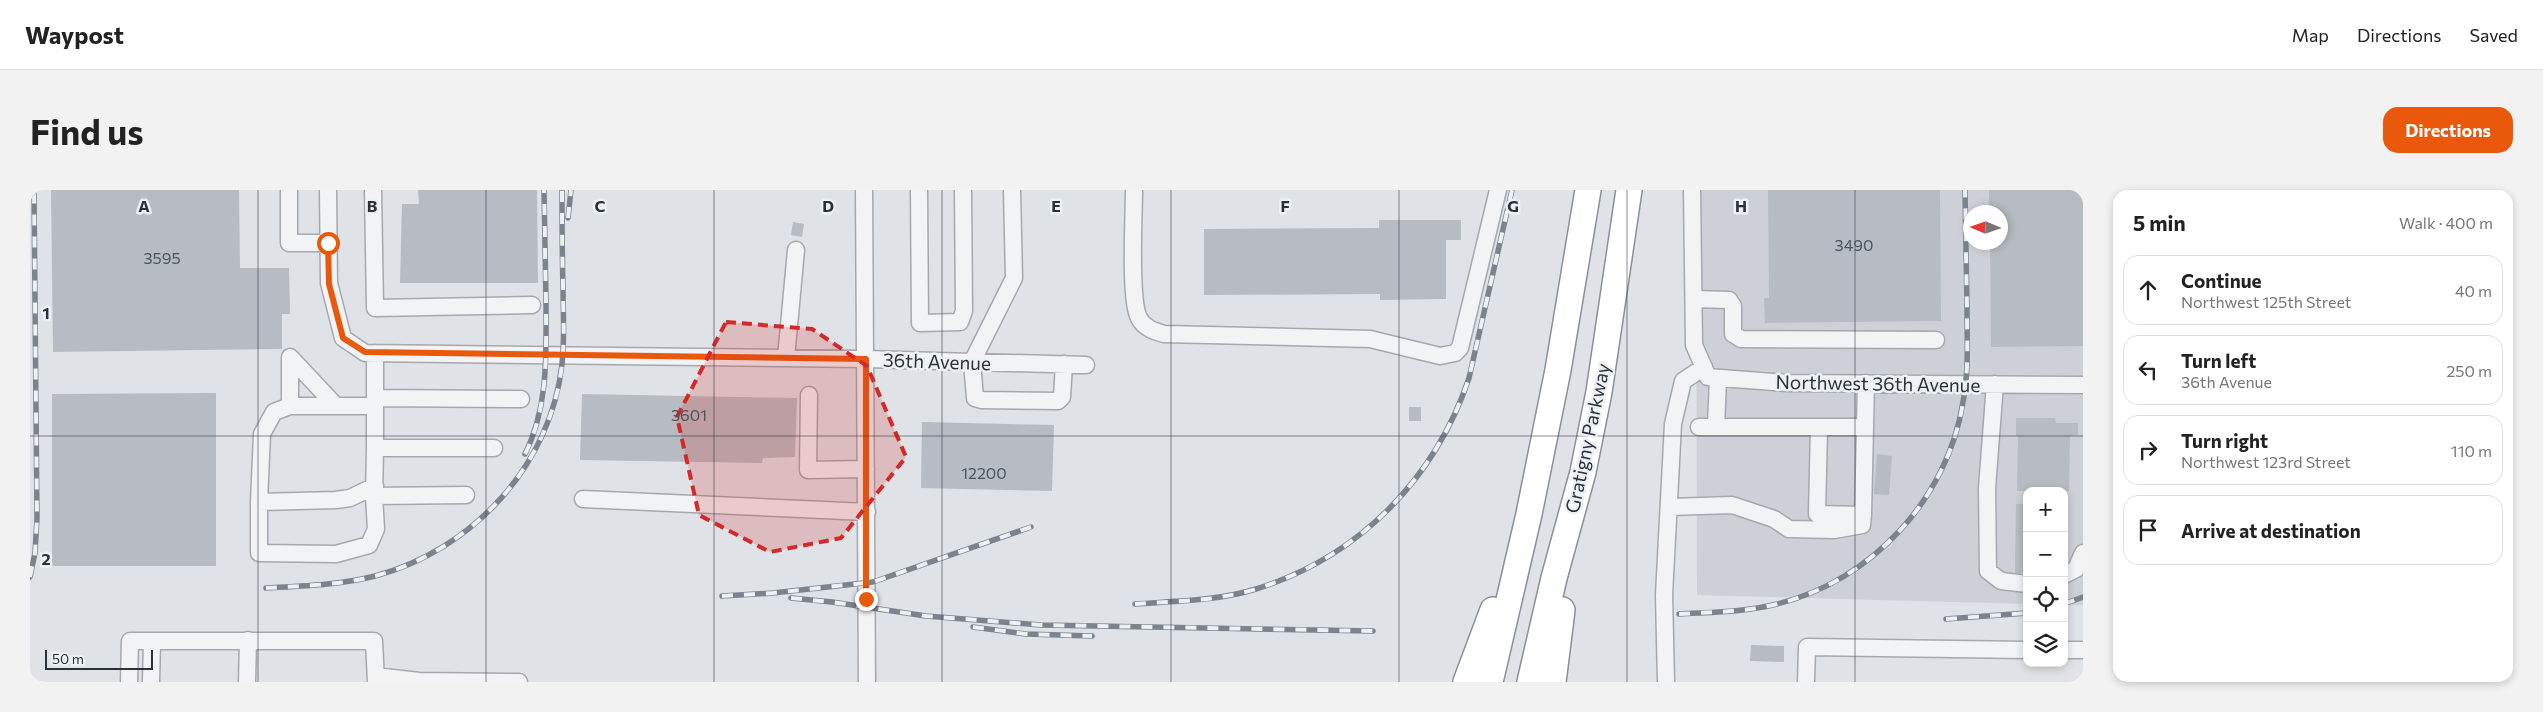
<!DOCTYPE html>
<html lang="en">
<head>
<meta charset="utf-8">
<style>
	body { margin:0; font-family:Commissioner,sans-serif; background:#f2f2f2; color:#222 }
	.controls { position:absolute; right:15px; bottom:15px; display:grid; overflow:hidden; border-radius:10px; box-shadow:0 2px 8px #0003 }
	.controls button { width:45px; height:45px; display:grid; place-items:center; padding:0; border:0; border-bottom:1px solid #e0e0e0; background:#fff; color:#222; font:25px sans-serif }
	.compass { position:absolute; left:1933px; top:15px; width:45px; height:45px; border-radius:50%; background:#fff; box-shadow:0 2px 8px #0003; rotate:272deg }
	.scale { position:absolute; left:15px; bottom:12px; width:108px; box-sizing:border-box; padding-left:5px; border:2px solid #29313b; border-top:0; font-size:14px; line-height:18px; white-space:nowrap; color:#29313b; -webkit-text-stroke:4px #eef1f4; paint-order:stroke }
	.stop { position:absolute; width:15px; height:15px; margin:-11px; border:4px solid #ea580c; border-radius:50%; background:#fff }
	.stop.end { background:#ea580c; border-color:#fff; box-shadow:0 1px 5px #0008 }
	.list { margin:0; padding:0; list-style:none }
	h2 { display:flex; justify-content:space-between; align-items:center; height:65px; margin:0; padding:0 20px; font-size:21px }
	h2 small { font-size:16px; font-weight:400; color:#767676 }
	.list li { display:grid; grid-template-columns:32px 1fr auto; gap:15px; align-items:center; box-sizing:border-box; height:70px; margin:0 10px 10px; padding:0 10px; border:1px solid #e0e0e0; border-radius:15px }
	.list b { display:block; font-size:19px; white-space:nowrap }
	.list p { margin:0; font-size:16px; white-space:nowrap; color:#767676 }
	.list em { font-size:16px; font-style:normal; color:#767676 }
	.icon { flex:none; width:28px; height:28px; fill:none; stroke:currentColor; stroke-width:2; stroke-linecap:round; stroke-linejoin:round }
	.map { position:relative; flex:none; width:2053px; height:492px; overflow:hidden; border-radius:15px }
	header { display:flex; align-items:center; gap:30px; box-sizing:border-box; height:70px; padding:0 25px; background:#fff; border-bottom:1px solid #e0e0e0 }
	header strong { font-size:24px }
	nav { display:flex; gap:28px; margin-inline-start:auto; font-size:18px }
	.intro { display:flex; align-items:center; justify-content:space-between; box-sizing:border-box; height:120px; padding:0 30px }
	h1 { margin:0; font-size:35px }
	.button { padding:12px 22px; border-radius:15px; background:#ea580c; color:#fff; font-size:18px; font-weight:700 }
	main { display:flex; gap:30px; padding:0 30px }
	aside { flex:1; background:#fff; border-radius:15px; box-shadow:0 2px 8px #0003 }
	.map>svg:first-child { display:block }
</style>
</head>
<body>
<header>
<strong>Waypost</strong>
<nav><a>Map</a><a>Directions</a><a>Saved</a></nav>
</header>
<div class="intro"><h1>Find us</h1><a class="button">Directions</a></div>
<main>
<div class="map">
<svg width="2053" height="492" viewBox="0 0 2053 492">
	<rect width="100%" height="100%" fill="#dfe2e6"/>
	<!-- built -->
	<path fill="#cdd1d7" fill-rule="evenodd" d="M 1666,0 L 2053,0 L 2053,415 L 2034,415 L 2034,301 L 1997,301 L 1997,414 L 1667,405 ZM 1940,22 L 1970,22 L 1970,52 L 1940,52 Z"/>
	<!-- building -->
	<path fill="#b6bcc2" d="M 21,0 L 209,0 L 210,78 L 259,78 L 260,124 L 252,124 L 252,159 L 23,162 Z
		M 388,0 L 507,0 L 508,93 L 370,93 L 372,14 L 389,14 Z
		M 1738,0 L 1910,0 L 1911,131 L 1735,133 L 1734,108 L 1739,108 Z
		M 1959,0 L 2053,0 L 2053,156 L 1961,157 L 1960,52 L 1970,52 L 1970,22 L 1959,22 Z
		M 1349,30 L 1431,30 L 1431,50 L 1416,50 L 1416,109 L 1350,110 L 1350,104 L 1174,105 L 1174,39 L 1349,38 Z
		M 763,32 L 774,34 L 772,47 L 761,45 Z
		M 186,203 L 186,376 L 22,376 L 22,204 Z
		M 552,204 L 767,208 L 765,267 L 733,268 L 732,273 L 550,270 Z
		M 1379,217 L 1391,217 L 1391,231 L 1379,231 Z
		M 1986,228 L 2025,228 L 2026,233 L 2048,233 L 2048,245 L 2040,246 L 2039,301 L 1987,301 L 1988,246 L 1986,246 Z
		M 892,232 L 1024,235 L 1022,301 L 891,298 Z
		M 1847,264 L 1862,266 L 1859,305 L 1844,304 Z
		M 1986,314 L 1997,314 L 1997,383 L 1985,383 Z
		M 1721,455 L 1754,456 L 1754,472 L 1720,471 Z"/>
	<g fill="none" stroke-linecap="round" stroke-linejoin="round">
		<defs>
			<path id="minor" d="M 259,0 L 259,53 L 298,53
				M 298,0 L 299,93 L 313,148 L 335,163 L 836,169 L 1056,175
				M 343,0 L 345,118 L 502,115
				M 834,0 L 837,492
				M 889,0 L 890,133 L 930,132 L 934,121 L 933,0
				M 982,0 L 984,88 L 942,172 L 945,208 L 952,210 L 1028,211 L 1032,207 L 1034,174
				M 1104,0 C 1104,26 1099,109 1109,128 C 1114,138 1124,141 1134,144 L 1340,149 L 1410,166 L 1425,163 L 1430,158 L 1468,0
				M 1662,0 L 1664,155 L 1678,187 L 1757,193 L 2053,195
				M 1664,109 L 1699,110 L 1703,116 L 1703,144 L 1711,149 L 1906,150
				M 345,163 L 345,208
				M 756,168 L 766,60
				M 1965,194 L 1957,298 L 1958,381 L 1971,391 L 1997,394
				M 779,205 L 778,280 L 836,279
				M 306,216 L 260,167 L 260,216 L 345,216
				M 1669,237 L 1835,237
				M 1686,237 L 1688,188
				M 1789,237 L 1787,324 L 1833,325 L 1836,193
				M 345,258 L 344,306 L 436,305
				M 464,258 L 345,258 L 345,208 L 491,209
				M 344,306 L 346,339 L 339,355 L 306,364 L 229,363 L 229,312 L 306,310 L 320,308 L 345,296
				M 553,309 L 837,322
				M 229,312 L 232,244 L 244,222 L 260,216
				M 1639,317 L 1702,315 L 1744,329 L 1759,339 L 1804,340 L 1832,335 L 1833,325
				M 2034,385 L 2046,379 L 2053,363
				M 2034,460 L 2053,460
				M 346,486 L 389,491 L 489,492
				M 99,492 L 100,451 L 344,451 L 346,492
				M 121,492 L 122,451
				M 217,492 L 218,450
				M 1636,492 L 1634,405 L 1643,234 L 1653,191 L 1674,177
				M 1776,492 L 1777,457 L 1997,460"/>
			<path id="highway" d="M 1436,492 L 1463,420
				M 1460,492 L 1499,324 L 1528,180 L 1558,0
				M 1500,492 L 1524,388 L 1553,282 L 1569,202 L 1599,0
				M 1523,492 L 1532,420"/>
		</defs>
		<!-- minor casing -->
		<use href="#minor" stroke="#a5a9af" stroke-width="19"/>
		<!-- highway casing -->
		<use href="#highway" stroke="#88919b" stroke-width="28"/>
		<!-- minor -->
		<use href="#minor" stroke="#f1f3f5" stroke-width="16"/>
		<!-- highway -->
		<use href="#highway" stroke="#fff" stroke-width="25"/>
		<defs>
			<path id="rail" d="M 538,28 L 541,0
				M 495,264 C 519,216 516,163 516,111 C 515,74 515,37 514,0
				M 0,387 L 5,363 L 7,328 L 4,0
				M 236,398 C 272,396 310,395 345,386 C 443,360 521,275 532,174 C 535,148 533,122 533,95 C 532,63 532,32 532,0
				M 692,406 L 743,403 L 843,392 L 1001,337
				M 761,408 L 802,412 L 896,426 L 1011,435 L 1343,441
				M 1105,414 C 1145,411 1187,411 1226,399 C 1329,367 1405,289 1439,188 L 1482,0
				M 2034,414 L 2053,407
				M 1649,424 C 1682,422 1715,422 1747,414 C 1842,391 1918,308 1933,212 C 1939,181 1937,149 1937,117 C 1936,78 1936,39 1935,0
				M 1916,429 L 1997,423
				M 943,437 L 996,444 L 1062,446"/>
		</defs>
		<!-- rail casing -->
		<use href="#rail" stroke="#7a838e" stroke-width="5.5"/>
		<!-- rail -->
		<use href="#rail" stroke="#eef1f4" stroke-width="4" stroke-dasharray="11" stroke-linecap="butt"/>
	</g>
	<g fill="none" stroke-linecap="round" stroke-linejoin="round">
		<!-- route -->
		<path stroke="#ea580c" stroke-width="6" d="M 298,53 L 299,94 L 313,148 L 335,162 L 836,169 L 836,409"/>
	</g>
	<!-- marked area -->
	<path fill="#d62828" fill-opacity="0.2" stroke="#d62828" stroke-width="4" stroke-dasharray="10 6" stroke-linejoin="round" d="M 696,132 L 782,139 L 837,176 L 876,267 L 811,348 L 740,362 L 669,325 L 647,227 Z"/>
	<!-- grid -->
	<path fill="none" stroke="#29313b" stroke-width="1" stroke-opacity="0.55" d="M 228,0 L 228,492M 456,0 L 456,492M 684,0 L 684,492M 912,0 L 912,492M 1141,0 L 1141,492M 1369,0 L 1369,492M 1597,0 L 1597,492M 1825,0 L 1825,492M 0,246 L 2053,246"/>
	<g text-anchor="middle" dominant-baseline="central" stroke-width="5" stroke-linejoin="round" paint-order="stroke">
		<!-- number labels -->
		<g font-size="16" fill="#4c545d">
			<text x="1824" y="54">3490</text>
			<text x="132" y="67">3595</text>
			<text x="659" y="224">3601</text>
			<text x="954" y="282">12200</text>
		</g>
		<!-- street labels -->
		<g font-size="19" fill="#29313b" stroke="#eef1f4">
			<text transform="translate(907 171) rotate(2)">36th Avenue</text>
			<text transform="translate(1848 193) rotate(1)">Northwest 36th Avenue</text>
			<text transform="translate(1557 248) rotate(-78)">Gratigny Parkway</text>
		</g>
	</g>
	<g font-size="16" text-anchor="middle" font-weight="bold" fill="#29313b" stroke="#eef1f4" stroke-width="5" stroke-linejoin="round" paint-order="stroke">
		<text x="114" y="22">A</text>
		<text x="342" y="22">B</text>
		<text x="570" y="22">C</text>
		<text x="798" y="22">D</text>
		<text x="1026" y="22">E</text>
		<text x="1255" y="22">F</text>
		<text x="1483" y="22">G</text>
		<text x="1711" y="22">H</text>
		<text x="16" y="129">1</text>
		<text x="16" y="375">2</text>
	</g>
</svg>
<div class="controls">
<button>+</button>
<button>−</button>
<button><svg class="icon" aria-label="locate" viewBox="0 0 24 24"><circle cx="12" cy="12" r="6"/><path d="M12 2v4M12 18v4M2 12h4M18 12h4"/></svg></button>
<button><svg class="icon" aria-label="layers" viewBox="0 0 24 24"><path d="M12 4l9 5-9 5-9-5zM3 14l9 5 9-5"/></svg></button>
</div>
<svg class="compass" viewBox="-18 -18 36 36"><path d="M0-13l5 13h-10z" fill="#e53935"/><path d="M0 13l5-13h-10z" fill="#767676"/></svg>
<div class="scale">50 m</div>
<div class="stop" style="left:298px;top:53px"></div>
<div class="stop end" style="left:836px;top:409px"></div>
</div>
<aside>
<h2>5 min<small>Walk · 400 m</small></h2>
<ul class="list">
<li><svg class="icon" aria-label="ahead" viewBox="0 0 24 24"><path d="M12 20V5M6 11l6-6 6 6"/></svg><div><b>Continue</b><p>Northwest 125th Street</p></div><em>40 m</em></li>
<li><svg class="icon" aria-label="left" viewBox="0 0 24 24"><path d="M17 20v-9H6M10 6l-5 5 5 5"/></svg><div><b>Turn left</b><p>36th Avenue</p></div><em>250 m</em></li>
<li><svg class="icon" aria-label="right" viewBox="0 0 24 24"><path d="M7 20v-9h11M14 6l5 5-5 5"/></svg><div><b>Turn right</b><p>Northwest 123rd Street</p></div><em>110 m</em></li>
<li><svg class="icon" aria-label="arrive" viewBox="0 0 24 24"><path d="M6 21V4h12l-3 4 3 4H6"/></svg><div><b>Arrive at destination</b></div></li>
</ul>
</aside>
</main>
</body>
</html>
